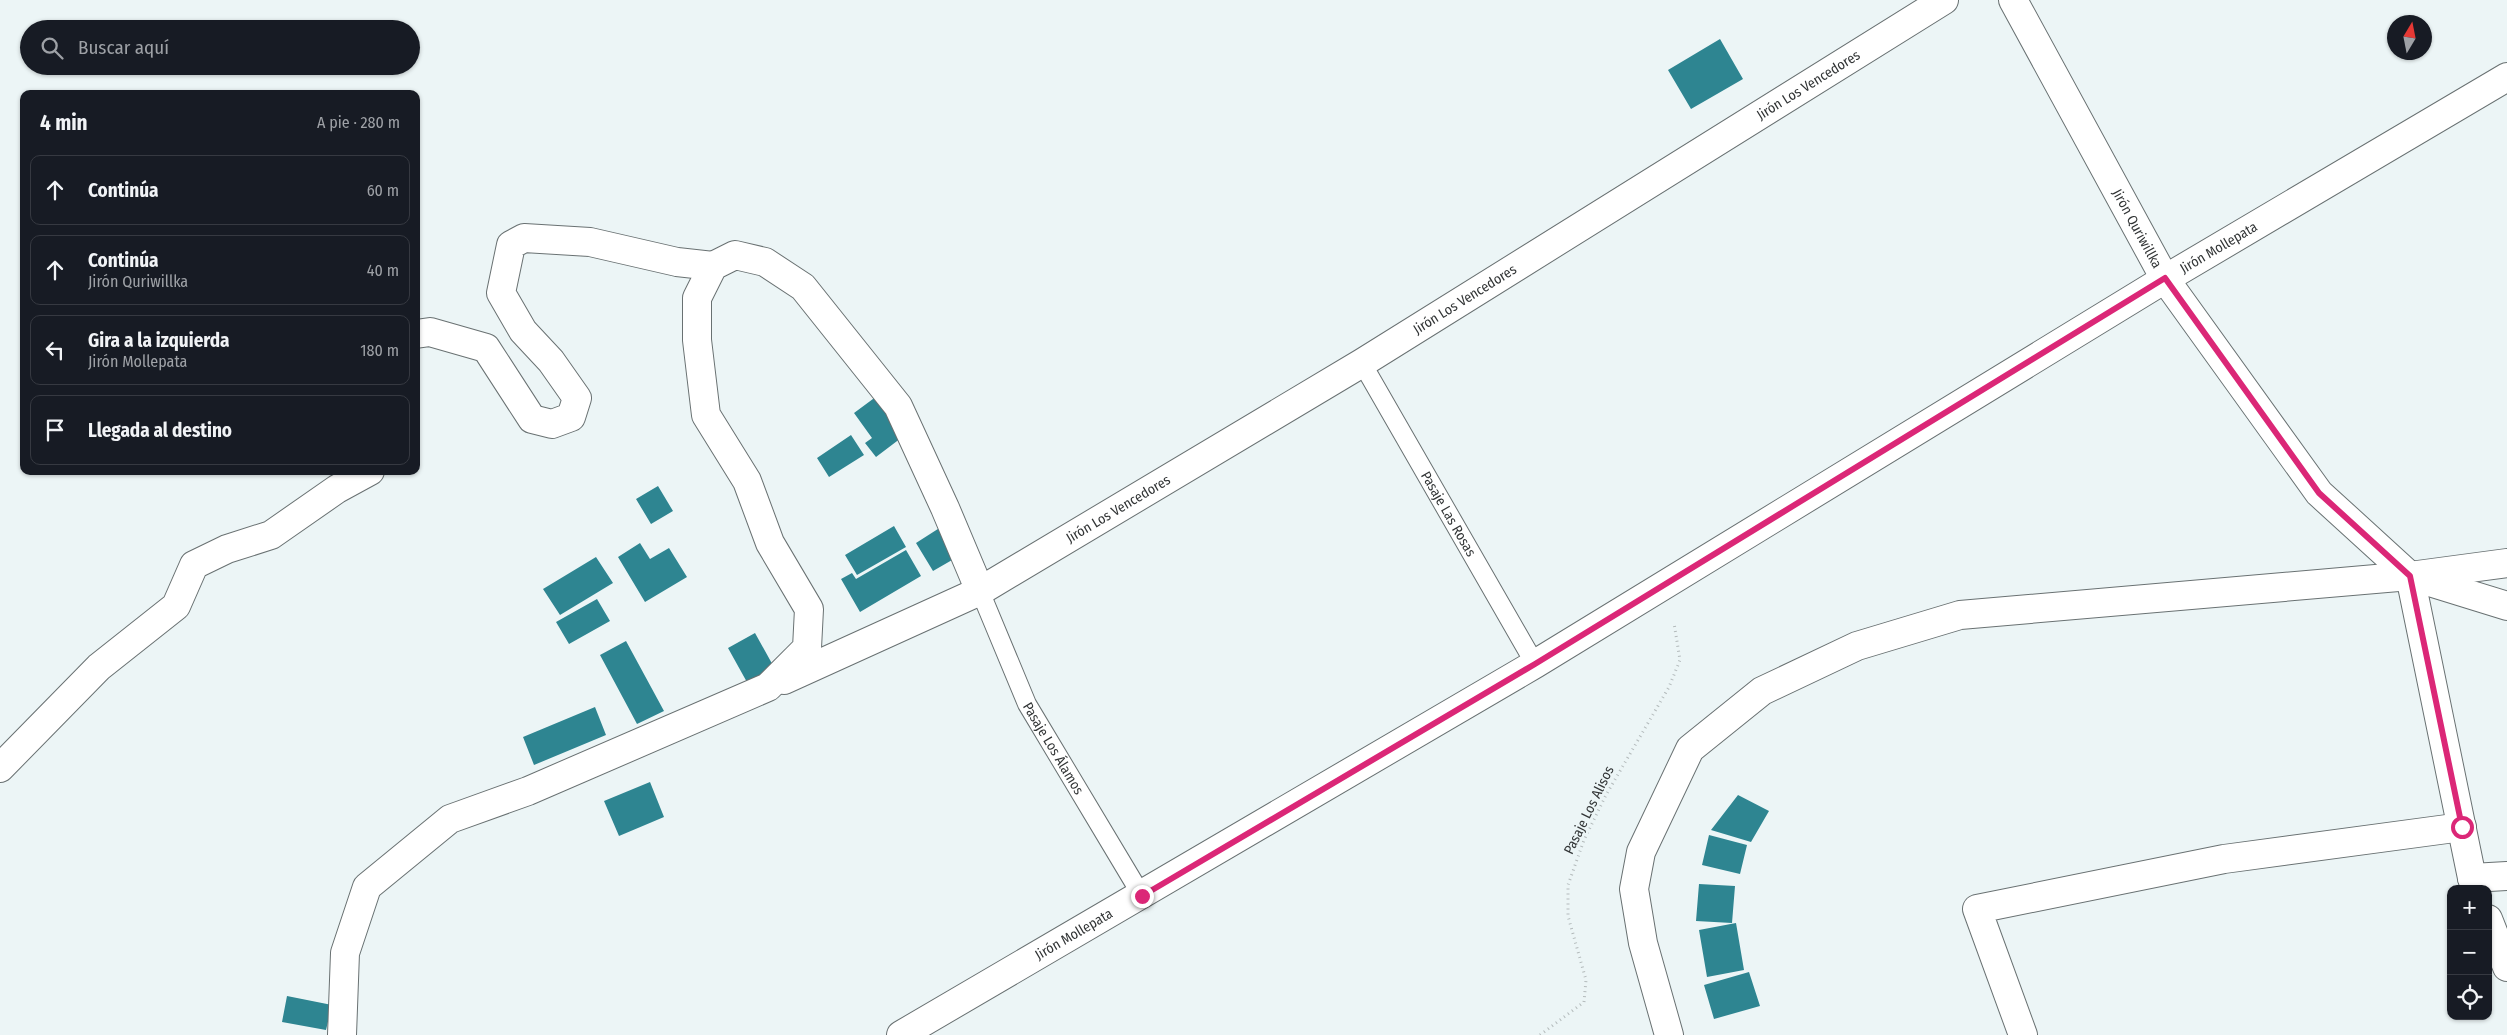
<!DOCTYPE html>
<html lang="es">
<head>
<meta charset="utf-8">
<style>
	body { margin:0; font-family:"Fira Sans Condensed",sans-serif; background:#242831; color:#f1f3f6 }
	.controls { position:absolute; right:15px; bottom:15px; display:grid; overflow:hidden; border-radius:10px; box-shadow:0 1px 4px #0004 }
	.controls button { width:45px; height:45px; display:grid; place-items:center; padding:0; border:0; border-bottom:1px solid #363941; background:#171b24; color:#f1f3f6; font:25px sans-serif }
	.compass { position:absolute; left:2387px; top:15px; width:45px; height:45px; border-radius:50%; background:#171b24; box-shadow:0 1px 4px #0004; rotate:10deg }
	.stop { position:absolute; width:15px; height:15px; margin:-11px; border:4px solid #db2777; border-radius:50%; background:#fff }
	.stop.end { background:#db2777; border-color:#fff; box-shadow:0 1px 5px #0008 }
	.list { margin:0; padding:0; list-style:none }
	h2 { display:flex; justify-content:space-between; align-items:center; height:65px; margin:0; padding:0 20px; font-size:21px }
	h2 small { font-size:16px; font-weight:400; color:#9ea1a6 }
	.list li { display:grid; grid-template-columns:32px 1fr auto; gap:15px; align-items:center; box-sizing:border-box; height:70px; margin:0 10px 10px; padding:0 10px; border:1px solid #363941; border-radius:10px }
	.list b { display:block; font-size:19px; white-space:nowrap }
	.list p { margin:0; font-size:16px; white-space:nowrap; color:#9ea1a6 }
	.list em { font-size:16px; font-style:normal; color:#9ea1a6 }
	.icon { flex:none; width:28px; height:28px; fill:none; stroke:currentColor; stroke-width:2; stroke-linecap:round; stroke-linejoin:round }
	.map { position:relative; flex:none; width:2507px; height:1035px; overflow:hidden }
	.search { position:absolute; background:#171b24; box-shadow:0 1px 4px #0004; left:20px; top:20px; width:400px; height:55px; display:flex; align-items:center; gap:12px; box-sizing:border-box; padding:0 18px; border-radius:28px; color:#9ea1a6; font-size:19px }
	.panel { position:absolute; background:#171b24; box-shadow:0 1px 4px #0004; left:20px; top:90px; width:400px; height:385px; border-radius:10px }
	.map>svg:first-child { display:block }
</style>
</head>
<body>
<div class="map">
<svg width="2507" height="1035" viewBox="0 0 2507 1035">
	<rect width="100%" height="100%" fill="#ecf5f6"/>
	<!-- building -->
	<path fill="#2e8591" d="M 1720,39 L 1743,79 L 1691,109 L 1668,70 Z
		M 877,396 L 905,435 L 876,457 L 865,443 L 872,438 L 854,413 Z
		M 851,435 L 864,455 L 829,477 L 817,458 Z
		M 658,486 L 673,511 L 651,524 L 636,499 Z
		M 894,526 L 906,547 L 857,575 L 845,555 Z
		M 941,527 L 959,556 L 933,571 L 916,543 Z
		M 640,543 L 650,559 L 669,548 L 687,577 L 645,602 L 618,557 Z
		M 906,550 L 921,576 L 860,612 L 841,579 L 852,573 L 856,579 Z
		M 596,557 L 613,583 L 560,615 L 543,589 Z
		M 597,599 L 610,621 L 569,644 L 556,622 Z
		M 755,633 L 775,669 L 748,684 L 728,648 Z
		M 626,641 L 664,711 L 637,724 L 600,655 Z
		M 595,707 L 606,735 L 534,765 L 523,737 Z
		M 650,782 L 664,817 L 619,836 L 604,801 Z
		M 1738,795 L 1769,811 L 1751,842 L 1711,830 Z
		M 1709,835 L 1747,845 L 1740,874 L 1702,865 Z
		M 1699,884 L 1735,886 L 1732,923 L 1696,921 Z
		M 1736,923 L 1744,970 L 1707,977 L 1699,930 Z
		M 1749,972 L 1760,1006 L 1714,1019 L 1704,985 Z
		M 287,996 L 332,1005 L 326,1030 L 282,1022 Z"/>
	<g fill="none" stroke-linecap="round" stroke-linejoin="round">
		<defs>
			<g id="lane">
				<path id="s1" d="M 1362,363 L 1535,664"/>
				<path id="s2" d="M 980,591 L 1027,704 L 1142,896"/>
			</g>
			<g id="street">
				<path id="s3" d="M 2013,0 L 2165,279 L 2319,493 L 2410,576 L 2472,878 L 2476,889"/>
				<path d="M 416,334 L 430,332 L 486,348 L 532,419 L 552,424 L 571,417 L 577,398 L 551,361 L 523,331 L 501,293 L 511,245 L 524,238 L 590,242 L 677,262 L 713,266"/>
				<path d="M 2410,576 L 2507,606"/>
				<path id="s4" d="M 784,680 L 980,591 L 1362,363 L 1944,0"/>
				<path d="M 0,768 L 99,667 L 176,606 L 194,565 L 227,549 L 271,535 L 337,489 L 370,471"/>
				<path d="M 2472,878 L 2507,876"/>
				<path d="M 2488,919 L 2507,967"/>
				<path d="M 342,1035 L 345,953 L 367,887 L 450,819 L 528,791 L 768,687 L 807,648 L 809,609 L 770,543 L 747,481 L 706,415 L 697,340 L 697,298 L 713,266 L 735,255 L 765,262 L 803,287 L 898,406 L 945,508 L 980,591"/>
				<path id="s5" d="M 901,1035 L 1535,664 L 2165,279 L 2507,77"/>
				<path d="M 2023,1035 L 1977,909 L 2224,859 L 2462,827"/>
			</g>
			<path id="secondary" d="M 1669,1035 L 1643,943 L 1634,889 L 1641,852 L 1690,749 L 1762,691 L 1857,646 L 1960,615 L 2410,576 L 2507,563"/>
		</defs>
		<!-- lane casing -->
		<use href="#lane" stroke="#697172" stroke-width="20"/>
		<!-- street casing -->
		<use href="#street" stroke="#697172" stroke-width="30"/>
		<!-- secondary casing -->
		<use href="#secondary" stroke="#697172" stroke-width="30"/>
		<!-- path -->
		<path stroke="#b3babb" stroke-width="3" stroke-dasharray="1 4" stroke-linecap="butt" d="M 1540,1035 L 1584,1002 L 1586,980 L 1568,916 L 1568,885 L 1584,840 L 1606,795 L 1669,687 L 1680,660 L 1674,623"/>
		<!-- lane -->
		<use href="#lane" stroke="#fff" stroke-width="18"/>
		<!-- street -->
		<use href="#street" stroke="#fff" stroke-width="28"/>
		<!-- secondary -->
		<use href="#secondary" stroke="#fff" stroke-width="28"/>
	</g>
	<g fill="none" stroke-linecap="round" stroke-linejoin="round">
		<!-- route -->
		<path stroke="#db2777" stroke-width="6" d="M 1142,896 L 1535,664 L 2165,278 L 2319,493 L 2410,576 L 2462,827"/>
	</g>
	<g text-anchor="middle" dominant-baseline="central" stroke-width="5" stroke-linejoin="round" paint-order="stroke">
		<!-- street labels -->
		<g font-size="14" fill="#323536" stroke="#ecf5f6">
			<text stroke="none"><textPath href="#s4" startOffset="1186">Jirón Los Vencedores</textPath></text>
			<text stroke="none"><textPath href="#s3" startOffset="260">Jirón Quriwillka</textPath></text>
			<text stroke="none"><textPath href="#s5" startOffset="1535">Jirón Mollepata</textPath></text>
			<text stroke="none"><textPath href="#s4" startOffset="781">Jirón Los Vencedores</textPath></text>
			<text stroke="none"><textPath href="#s4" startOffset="376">Jirón Los Vencedores</textPath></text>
			<text stroke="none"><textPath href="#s1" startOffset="174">Pasaje Las Rosas</textPath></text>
			<text stroke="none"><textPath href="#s2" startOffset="174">Pasaje Los Álamos</textPath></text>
			<text transform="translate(1589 810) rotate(-64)">Pasaje Los Alisos</text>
			<text stroke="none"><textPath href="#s5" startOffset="200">Jirón Mollepata</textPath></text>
		</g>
	</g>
</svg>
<div class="controls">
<button>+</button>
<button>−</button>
<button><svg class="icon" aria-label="locate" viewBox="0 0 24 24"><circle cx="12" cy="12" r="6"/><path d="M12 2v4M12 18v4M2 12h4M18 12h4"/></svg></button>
</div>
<svg class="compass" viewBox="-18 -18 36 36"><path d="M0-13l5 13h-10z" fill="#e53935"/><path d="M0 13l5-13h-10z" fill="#9ea1a6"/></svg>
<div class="stop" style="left:2462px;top:827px"></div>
<div class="stop end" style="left:1142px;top:896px"></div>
<div class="search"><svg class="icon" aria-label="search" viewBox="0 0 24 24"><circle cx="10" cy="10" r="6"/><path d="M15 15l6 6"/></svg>Buscar aquí</div>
<section class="panel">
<h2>4 min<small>A pie · 280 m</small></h2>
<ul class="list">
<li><svg class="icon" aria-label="ahead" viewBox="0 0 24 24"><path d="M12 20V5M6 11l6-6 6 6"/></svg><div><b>Continúa</b></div><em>60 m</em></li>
<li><svg class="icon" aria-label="ahead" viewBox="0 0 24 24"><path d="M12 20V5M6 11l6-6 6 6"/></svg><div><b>Continúa</b><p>Jirón Quriwillka</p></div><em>40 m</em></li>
<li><svg class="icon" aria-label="left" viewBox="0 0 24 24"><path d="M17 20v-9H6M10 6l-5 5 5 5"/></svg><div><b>Gira a la izquierda</b><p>Jirón Mollepata</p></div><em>180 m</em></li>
<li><svg class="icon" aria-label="arrive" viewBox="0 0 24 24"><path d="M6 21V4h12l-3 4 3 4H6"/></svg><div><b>Llegada al destino</b></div></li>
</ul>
</section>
</div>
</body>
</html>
